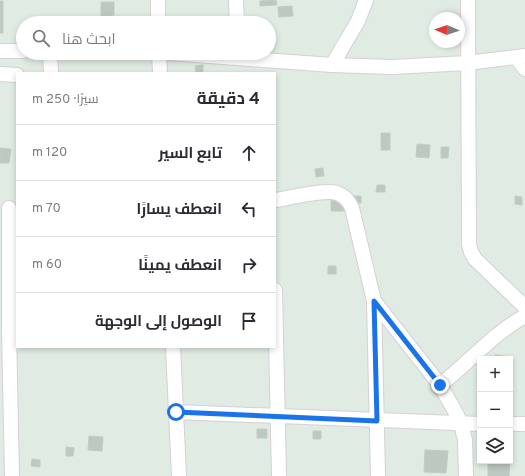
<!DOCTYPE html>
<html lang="ar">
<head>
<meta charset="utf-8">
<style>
	body { margin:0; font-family:Overpass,Cairo,sans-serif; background:#f2f2f3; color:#2b2b33; direction:rtl }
	.controls { position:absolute; right:12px; bottom:12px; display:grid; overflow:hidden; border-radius:0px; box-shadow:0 2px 6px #0003 }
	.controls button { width:36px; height:36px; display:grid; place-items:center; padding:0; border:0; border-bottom:1px solid #e1e1e2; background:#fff; color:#2b2b33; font:20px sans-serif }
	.compass { position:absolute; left:429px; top:12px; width:36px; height:36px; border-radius:50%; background:#fff; box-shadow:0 2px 6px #0003; rotate:272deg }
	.stop { position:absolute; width:12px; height:12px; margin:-9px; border:3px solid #1a73e8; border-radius:50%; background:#fff }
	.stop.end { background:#1a73e8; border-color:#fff; box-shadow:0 1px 4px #0008 }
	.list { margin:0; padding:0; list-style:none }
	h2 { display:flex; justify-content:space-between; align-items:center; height:52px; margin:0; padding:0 16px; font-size:17px }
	h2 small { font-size:13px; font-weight:400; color:#7c7c81 }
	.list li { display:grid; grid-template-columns:26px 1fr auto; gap:12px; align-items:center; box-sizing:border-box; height:56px; padding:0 16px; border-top:1px solid #e1e1e2 }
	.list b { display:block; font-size:15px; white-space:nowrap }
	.list em { font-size:13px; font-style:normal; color:#7c7c81 }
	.icon { flex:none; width:22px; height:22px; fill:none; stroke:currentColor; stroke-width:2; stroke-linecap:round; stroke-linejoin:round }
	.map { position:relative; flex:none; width:525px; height:476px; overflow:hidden; direction:ltr }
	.search { position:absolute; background:#fff; box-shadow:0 2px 6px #0003; left:16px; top:16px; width:260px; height:44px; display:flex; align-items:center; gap:10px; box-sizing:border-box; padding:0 14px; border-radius:22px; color:#7c7c81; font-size:15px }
	.panel { position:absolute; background:#fff; box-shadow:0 2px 6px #0003; left:16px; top:72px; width:260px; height:276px; border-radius:0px; direction:rtl }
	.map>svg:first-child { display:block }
</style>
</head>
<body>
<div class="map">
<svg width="525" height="476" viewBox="0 0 525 476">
	<rect width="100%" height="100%" fill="#dfebe3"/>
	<!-- building -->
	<path fill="#bec8c1" stroke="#becfc3" d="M 276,0 L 277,5 L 260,6 L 260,1 Z
		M 0,1 L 3,1 L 3,33 L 0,33 Z
		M 101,2 L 114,2 L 114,15 L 101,16 Z
		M 292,6 L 293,16 L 279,17 L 278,7 Z
		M 203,65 L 203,73 L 196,73 L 195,66 Z
		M 381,133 L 390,133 L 390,150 L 381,150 Z
		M 417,144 L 430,145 L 429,158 L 416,157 Z
		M 441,147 L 449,147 L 448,158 L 441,158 Z
		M 0,148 L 11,149 L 9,163 L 0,163 Z
		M 323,168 L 324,176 L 316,177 L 315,169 Z
		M 377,185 L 385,185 L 385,192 L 376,192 Z
		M 331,195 L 346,196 L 346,211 L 331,211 Z
		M 353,196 L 361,196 L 361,203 L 354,203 Z
		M 515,196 L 522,197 L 522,205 L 515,204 Z
		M 328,266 L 336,266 L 336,274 L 328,274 Z
		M 495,355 L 510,357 L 510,362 L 510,359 L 495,359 Z
		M 257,429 L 267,429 L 267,438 L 257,438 Z
		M 313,431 L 321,431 L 321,439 L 313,439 Z
		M 89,436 L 103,437 L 102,451 L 88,450 Z
		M 66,447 L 74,448 L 73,456 L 66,456 Z
		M 425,450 L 448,451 L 446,473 L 424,472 Z
		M 32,459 L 40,460 L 40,467 L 31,466 Z
		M 483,461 L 510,461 L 509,476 L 488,476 L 488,461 Z"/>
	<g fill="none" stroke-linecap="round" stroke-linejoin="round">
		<defs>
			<path id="minor" d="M 158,0 L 158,23
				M 236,0 L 237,23
				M 468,0 L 469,244 L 471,252 L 475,259 L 525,307
				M 0,51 L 23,51
				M 50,53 L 51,73
				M 159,53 L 160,73
				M 170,53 L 332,65 L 392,67 L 467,63 L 525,56
				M 516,57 L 525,69
				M 332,65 L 358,21 L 366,0
				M 0,74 L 17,75
				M 275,200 C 289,198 325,189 337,193 C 345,196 349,201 352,208 L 374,301 L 378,476
				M 9,208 L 9,330 L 12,476
				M 275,290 L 279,476
				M 374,301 L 440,385 L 457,415 L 461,424 L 465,440 L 466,476
				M 173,347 L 179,476
				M 440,385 C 470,362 491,335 525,316
				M 176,412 L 480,424
				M 510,424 L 525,424"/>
		</defs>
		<!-- minor casing -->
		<use href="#minor" stroke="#d7d0d5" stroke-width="16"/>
		<!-- minor -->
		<use href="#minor" stroke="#fff" stroke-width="14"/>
	</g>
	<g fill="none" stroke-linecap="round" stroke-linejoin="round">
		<!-- route -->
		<path stroke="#1a73e8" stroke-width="5" d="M 176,412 L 377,421 L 374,301 L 440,385"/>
	</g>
</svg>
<div class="controls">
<button>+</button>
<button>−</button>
<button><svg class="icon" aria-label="layers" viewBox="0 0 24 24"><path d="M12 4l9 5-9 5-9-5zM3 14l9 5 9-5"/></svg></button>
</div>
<svg class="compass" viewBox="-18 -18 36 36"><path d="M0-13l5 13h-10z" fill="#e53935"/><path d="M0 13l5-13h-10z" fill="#7c7c81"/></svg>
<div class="stop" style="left:176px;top:412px"></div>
<div class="stop end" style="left:440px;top:385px"></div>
<div class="search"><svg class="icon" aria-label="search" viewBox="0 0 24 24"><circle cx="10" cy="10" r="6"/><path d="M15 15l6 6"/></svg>ابحث هنا</div>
<section class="panel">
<h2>4 دقيقة<small>سيرًا · 250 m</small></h2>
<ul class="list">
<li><svg class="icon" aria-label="ahead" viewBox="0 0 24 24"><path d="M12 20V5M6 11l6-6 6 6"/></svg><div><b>تابع السير</b></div><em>120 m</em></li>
<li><svg class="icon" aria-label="left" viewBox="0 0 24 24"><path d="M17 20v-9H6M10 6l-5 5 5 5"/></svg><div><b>انعطف يسارًا</b></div><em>70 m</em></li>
<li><svg class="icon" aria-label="right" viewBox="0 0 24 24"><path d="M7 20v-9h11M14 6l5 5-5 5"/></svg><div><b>انعطف يمينًا</b></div><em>60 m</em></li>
<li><svg class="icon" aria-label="arrive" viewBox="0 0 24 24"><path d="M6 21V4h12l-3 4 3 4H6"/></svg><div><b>الوصول إلى الوجهة</b></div></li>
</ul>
</section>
</div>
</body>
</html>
